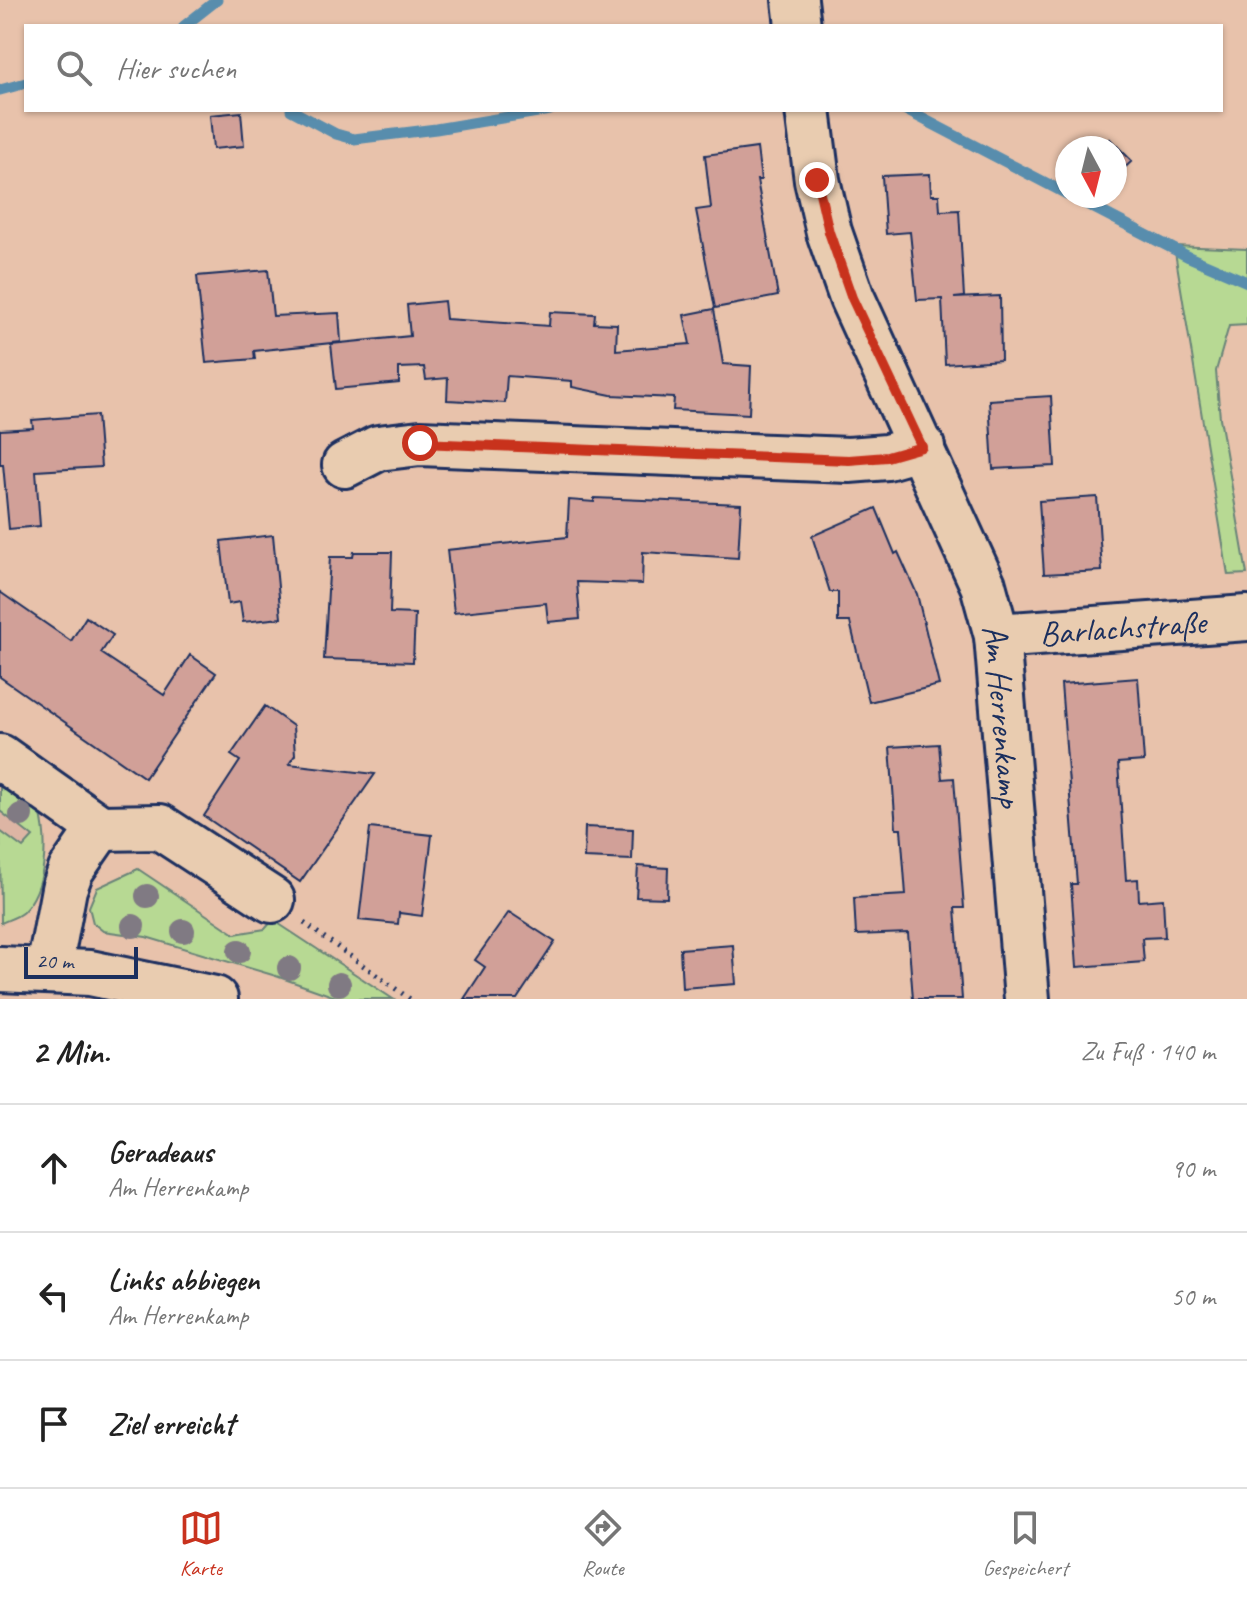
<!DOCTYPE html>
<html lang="de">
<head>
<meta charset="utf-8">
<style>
	body { margin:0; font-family:Caveat,sans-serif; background:#f2f2f2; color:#222 }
	.compass { position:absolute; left:1055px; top:136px; width:72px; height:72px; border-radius:50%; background:#fff; box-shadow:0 2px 6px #0004; rotate:173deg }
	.scale { position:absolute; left:24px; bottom:20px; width:114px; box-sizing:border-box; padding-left:8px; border:4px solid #1b2f5e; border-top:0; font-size:22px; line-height:28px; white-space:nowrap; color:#1b2f5e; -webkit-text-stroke:6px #e9ccb0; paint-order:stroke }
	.stop { position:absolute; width:24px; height:24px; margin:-18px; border:6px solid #c8321e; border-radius:50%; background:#fff }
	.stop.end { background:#c8321e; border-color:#fff; box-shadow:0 2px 8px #0008 }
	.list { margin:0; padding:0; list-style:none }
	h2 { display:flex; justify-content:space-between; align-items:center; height:104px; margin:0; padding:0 32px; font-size:34px }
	h2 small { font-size:26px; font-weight:400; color:#767676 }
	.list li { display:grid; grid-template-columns:52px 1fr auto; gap:24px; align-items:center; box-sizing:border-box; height:128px; padding:0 32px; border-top:2px solid #e0e0e0 }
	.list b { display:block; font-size:30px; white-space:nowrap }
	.list p { margin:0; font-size:26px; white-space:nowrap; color:#767676 }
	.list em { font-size:26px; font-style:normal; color:#767676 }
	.icon { flex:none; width:44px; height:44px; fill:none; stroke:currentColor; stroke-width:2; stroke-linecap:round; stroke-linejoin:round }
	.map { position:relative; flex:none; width:1247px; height:999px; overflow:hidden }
	.search { position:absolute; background:#fff; box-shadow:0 2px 6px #0004; left:24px; right:24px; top:24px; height:88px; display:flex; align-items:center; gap:20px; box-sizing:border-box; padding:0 28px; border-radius:0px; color:#767676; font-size:30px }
	.sheet { height:488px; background:#fff }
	nav { display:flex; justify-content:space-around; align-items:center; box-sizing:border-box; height:112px; border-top:2px solid #e0e0e0; background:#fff; font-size:22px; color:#767676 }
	nav a { display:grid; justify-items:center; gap:4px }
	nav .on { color:#c8321e }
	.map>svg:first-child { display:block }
</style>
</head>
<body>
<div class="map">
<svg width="1247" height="999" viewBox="0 0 1247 999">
	<rect width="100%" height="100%" fill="#e8c2ab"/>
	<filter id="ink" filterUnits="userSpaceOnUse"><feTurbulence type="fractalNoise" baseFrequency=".0125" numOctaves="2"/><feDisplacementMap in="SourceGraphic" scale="16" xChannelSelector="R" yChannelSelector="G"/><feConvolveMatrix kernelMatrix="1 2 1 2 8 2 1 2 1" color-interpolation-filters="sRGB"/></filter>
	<g filter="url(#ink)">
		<!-- built -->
		<path fill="#ddb5a4" d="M 0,811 L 33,837 L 23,848 L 0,831 Z"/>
		<!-- green -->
		<path fill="#b7d993" stroke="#698478" stroke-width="2" d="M 1174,246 L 1247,249 L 1247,325 L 1229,326 L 1216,371 L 1220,418 L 1247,574 L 1228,575 Z
			M 0,781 L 40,810 C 48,841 47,888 23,912 C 18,917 7,920 1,923 L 0,831 L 23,848 L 33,837 L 0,811 Z
			M 138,869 L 235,934 L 265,929 L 273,920 L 393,999 L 341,999 L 276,976 L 146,937 L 103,931 L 93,923 L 89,907 L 97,888 Z"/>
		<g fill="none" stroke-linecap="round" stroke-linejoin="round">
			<!-- stream -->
			<path stroke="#588dad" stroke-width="11" d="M 184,26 L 217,0
				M 0,90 L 26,83
				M 291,110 L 336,134 L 354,139 L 436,129 L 550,110
				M 906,110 L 1067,194
				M 1071,196 L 1189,257 L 1247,282"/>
		</g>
		<!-- building -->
		<path fill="#d1a098" stroke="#1b2f5e" stroke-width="2" d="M 241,112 L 244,146 L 213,149 L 210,115 Z
			M 1110,139 L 1132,161 L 1115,177 L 1115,148 L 1101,148 Z
			M 757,148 L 761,180 L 757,180 L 778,296 L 715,308 L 696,210 L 711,208 L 705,155 Z
			M 930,174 L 931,195 L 939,195 L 940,211 L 959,210 L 964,297 L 954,298 L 1000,296 L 1001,360 L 945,364 L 942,299 L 917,300 L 910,232 L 886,234 L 882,176 Z
			M 268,270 L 273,316 L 339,313 L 341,342 L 254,351 L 255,359 L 206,363 L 197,276 Z
			M 444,301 L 446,319 L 549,326 L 550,312 L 595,314 L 594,323 L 617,324 L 616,350 L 690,344 L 684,315 L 714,309 L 723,364 L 751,366 L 749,414 L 673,410 L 674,398 L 611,395 L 572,387 L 572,381 L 507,376 L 505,403 L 447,400 L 448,378 L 426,380 L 424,367 L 399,368 L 399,383 L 336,389 L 331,344 L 410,336 L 407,305 Z
			M 1051,396 L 1055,466 L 993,469 L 989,400 Z
			M 97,415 L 101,467 L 36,471 L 40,526 L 9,529 L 3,464 L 0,464 L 0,430 L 33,428 L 32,420 Z
			M 1097,497 L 1102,571 L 1044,574 L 1039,501 Z
			M 594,498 L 741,504 L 738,558 L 643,552 L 642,584 L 577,582 L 580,619 L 548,622 L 546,603 L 454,613 L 447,550 L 567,537 L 569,500 L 594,502 Z
			M 876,508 L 895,554 L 898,552 L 917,594 L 939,685 L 869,702 L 850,622 L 838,622 L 838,592 L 830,592 L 812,536 Z
			M 273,535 L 281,618 L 243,622 L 240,602 L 228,604 L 221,541 Z
			M 354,552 L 392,552 L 390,613 L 415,614 L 413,662 L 324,659 L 330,557 L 353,557 Z
			M 0,592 L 71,641 L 86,617 L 113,635 L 101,653 L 164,695 L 190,655 L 216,673 L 145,778 L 0,677 Z
			M 1138,678 L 1144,761 L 1118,763 L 1126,880 L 1138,879 L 1139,901 L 1163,899 L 1165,937 L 1142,938 L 1144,962 L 1077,967 L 1071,884 L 1077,884 L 1061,684 Z
			M 265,706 L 293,726 L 295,755 L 289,764 L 375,774 L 300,882 L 204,816 L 240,761 L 231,755 Z
			M 939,744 L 942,779 L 954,778 L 964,908 L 955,908 L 962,999 L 913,999 L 908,933 L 856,935 L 854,898 L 906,895 L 901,829 L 896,829 L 890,747 Z
			M 585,827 L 633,829 L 632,860 L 584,858 Z
			M 370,828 L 432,835 L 422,916 L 399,913 L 398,924 L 359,920 Z
			M 638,866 L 668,868 L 667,898 L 636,897 Z
			M 509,912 L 555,942 L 517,999 L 464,999 L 485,967 L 475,960 Z
			M 733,945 L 736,984 L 682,988 L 680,949 Z"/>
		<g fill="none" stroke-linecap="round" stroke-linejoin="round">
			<defs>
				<g id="minor">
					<path d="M 795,0 L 798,26"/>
					<path id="s1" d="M 808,110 L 817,180 L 829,232 L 852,298 L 983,585 L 997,636 L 1027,999"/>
					<path d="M 345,465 L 378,448 L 420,443 L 849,460 L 887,457 L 922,447"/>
					<path id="s2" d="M 997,636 L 1247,618"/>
					<path d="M 0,757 L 100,828 L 71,870 L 64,889 L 49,969"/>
					<path d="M 100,828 L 160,827 L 272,900"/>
					<path d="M 0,969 L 90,973 L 215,999"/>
				</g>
			</defs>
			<!-- minor casing -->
			<use href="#minor" stroke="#1b2f5e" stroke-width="50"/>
			<!-- path -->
			<path stroke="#1b2f5e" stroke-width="5" stroke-dasharray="2 6" stroke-linecap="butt" d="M 304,923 L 410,999"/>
			<!-- minor -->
			<use href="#minor" stroke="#e9ccb0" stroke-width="44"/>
		</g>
		<!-- trees -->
		<g fill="#807a83">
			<circle cx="21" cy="815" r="12"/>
			<circle cx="147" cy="896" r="12"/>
			<circle cx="133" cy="926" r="12"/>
			<circle cx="183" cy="931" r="12"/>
			<circle cx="239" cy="951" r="12"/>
			<circle cx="289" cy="968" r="12"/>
			<circle cx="339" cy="984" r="12"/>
		</g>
	</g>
	<g fill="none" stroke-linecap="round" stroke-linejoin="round" filter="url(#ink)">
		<!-- route -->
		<path stroke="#c8321e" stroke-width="10" d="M 420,443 L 849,460 L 887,457 L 922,447 L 852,298 L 829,232 L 817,180"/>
	</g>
	<g text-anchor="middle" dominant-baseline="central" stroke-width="7" stroke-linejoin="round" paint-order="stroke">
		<!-- street labels -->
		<g font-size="34" fill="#1b2f5e" stroke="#e9ccb0">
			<text stroke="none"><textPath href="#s2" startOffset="126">Barlachstraße</textPath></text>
			<text stroke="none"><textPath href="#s1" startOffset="642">Am Herrenkamp</textPath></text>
		</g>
	</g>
</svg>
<svg class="compass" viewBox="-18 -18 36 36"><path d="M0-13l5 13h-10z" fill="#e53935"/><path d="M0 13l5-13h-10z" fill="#767676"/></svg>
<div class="scale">20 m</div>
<div class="stop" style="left:420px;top:443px"></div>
<div class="stop end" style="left:817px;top:180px"></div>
<div class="search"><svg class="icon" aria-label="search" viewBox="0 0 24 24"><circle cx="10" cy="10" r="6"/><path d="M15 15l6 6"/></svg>Hier suchen</div>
</div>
<section class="sheet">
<h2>2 Min.<small>Zu Fuß · 140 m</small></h2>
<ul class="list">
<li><svg class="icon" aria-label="ahead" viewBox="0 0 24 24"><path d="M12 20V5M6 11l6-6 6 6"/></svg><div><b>Geradeaus</b><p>Am Herrenkamp</p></div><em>90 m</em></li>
<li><svg class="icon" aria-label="left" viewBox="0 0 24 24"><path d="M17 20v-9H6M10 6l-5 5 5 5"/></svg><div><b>Links abbiegen</b><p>Am Herrenkamp</p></div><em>50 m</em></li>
<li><svg class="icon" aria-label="arrive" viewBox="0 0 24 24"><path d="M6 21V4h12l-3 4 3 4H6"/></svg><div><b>Ziel erreicht</b></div></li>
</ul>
</section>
<nav>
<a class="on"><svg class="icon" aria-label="map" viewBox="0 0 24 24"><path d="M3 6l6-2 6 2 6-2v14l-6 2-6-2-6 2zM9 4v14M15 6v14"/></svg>Karte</a>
<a><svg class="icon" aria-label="directions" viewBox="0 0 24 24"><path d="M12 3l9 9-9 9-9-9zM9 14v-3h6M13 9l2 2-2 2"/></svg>Route</a>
<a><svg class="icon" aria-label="saved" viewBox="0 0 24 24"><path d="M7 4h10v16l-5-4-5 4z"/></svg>Gespeichert</a>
</nav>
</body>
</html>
